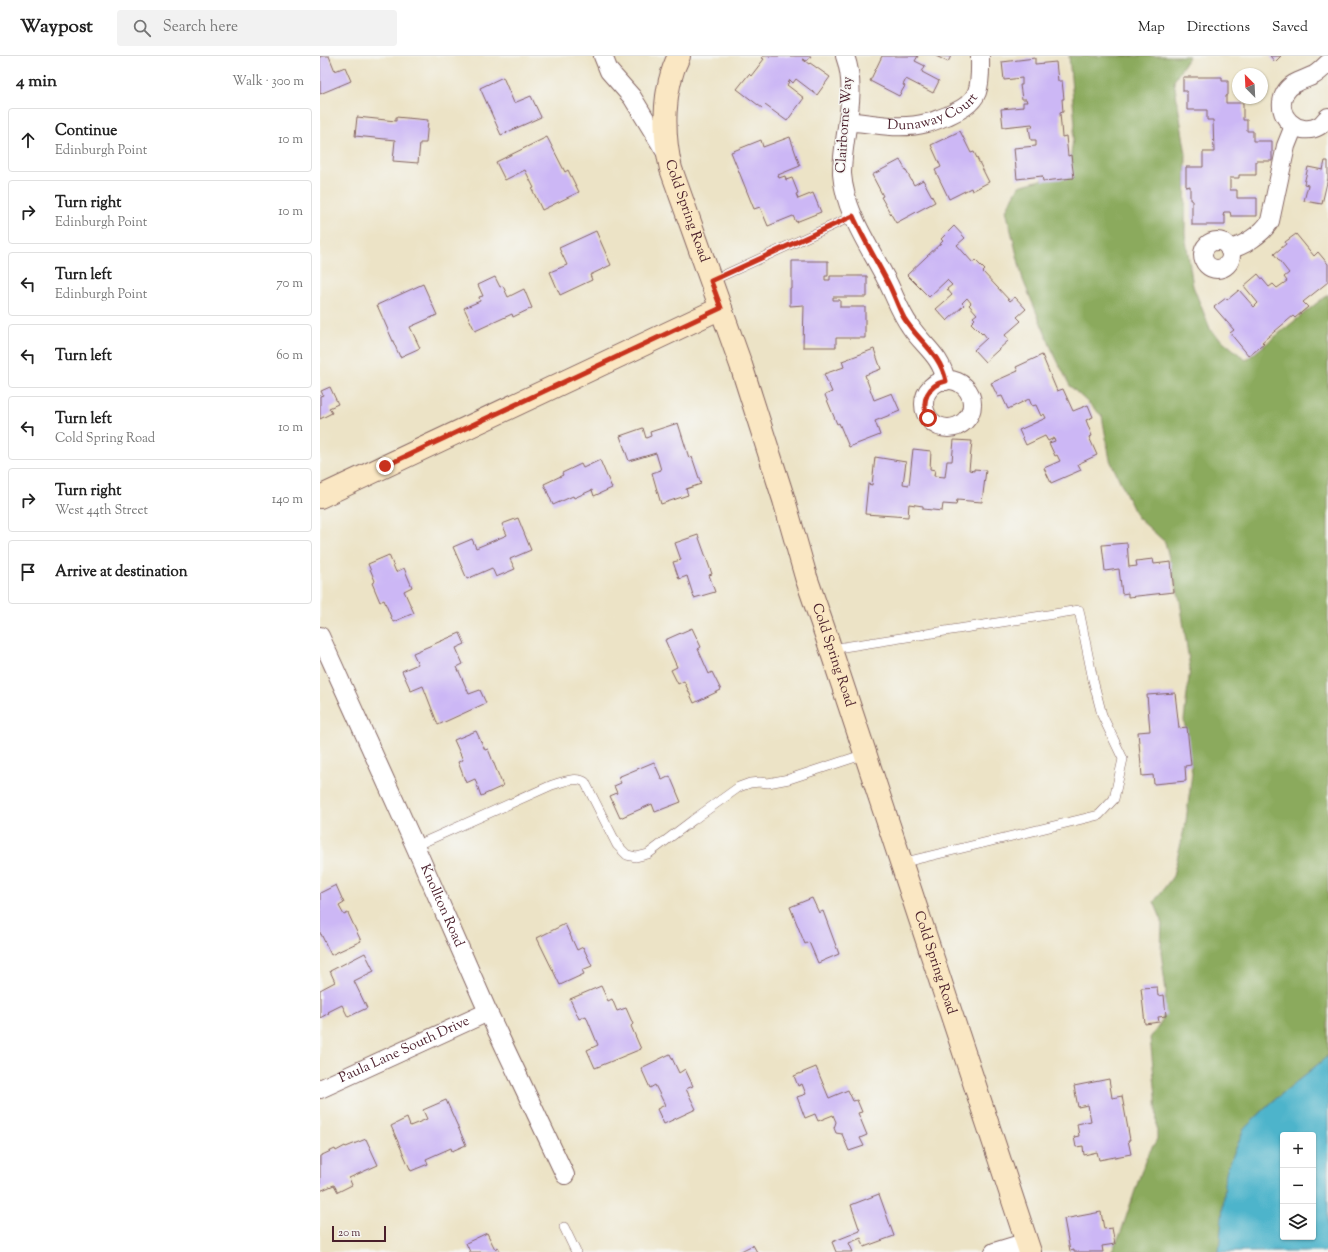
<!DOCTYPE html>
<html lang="en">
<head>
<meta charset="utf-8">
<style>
	body { margin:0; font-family:"Sorts Mill Goudy",serif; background:#f2f2f2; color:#222 }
	.controls { position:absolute; right:12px; bottom:12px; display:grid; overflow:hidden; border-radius:4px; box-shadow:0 1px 3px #0004 }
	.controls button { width:36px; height:36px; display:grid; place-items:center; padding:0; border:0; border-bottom:1px solid #e0e0e0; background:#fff; color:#222; font:20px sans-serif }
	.compass { position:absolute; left:912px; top:12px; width:36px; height:36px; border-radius:50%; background:#fff; box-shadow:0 1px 3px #0004; rotate:336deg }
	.scale { position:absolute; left:12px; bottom:10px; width:54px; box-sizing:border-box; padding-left:4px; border:2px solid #4a1f2b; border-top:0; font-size:11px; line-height:14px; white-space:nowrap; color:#4a1f2b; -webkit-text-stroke:3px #f6f6f2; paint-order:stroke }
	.stop { position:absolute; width:12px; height:12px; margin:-9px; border:3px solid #c8321e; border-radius:50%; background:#fff }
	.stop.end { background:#c8321e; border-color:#fff; box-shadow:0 1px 4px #0008 }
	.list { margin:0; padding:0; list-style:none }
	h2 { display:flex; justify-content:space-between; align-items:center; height:52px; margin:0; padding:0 16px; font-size:17px }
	h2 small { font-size:13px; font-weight:400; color:#767676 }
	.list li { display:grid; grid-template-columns:26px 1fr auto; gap:12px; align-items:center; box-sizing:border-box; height:64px; margin:0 8px 8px; padding:0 8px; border:1px solid #e0e0e0; border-radius:4px }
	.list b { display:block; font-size:15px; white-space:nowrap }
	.list p { margin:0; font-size:13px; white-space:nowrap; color:#767676 }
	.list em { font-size:13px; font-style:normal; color:#767676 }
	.icon { flex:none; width:22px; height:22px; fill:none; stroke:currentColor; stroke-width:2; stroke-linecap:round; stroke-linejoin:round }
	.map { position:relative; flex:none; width:1008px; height:1196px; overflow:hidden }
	header { display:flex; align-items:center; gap:24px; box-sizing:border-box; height:56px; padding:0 20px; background:#fff; border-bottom:1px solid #e0e0e0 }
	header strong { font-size:19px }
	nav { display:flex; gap:22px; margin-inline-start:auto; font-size:14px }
	.search { width:280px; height:36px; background:#f2f2f2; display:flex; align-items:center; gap:10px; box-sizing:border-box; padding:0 14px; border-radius:4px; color:#767676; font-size:15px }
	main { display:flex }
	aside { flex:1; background:#fff }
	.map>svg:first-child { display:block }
</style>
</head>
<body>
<header>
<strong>Waypost</strong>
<div class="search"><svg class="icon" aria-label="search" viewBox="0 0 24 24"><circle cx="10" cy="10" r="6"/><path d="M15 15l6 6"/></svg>Search here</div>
<nav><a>Map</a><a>Directions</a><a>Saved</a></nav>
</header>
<main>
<aside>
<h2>4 min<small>Walk · 300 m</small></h2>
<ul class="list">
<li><svg class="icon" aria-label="ahead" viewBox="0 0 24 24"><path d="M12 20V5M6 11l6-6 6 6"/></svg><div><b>Continue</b><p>Edinburgh Point</p></div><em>10 m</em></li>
<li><svg class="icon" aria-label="right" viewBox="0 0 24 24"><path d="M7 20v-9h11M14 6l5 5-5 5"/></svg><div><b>Turn right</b><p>Edinburgh Point</p></div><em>10 m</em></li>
<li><svg class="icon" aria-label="left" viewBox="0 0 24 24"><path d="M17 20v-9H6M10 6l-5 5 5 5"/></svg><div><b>Turn left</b><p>Edinburgh Point</p></div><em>70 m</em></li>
<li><svg class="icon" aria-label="left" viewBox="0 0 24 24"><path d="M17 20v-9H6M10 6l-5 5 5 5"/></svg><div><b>Turn left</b></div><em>60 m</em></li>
<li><svg class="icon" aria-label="left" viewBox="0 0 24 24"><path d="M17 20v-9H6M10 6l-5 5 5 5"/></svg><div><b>Turn left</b><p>Cold Spring Road</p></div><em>10 m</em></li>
<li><svg class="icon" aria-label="right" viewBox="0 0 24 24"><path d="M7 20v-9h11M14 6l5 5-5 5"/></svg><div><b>Turn right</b><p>West 44th Street</p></div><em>140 m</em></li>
<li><svg class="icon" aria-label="arrive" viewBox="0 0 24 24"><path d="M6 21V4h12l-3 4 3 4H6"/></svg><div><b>Arrive at destination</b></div></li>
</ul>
</aside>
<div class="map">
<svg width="1008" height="1196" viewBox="0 0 1008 1196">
	<rect width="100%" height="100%" fill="#f6f6f2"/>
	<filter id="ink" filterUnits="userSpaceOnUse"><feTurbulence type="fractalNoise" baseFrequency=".025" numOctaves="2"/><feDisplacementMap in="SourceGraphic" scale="8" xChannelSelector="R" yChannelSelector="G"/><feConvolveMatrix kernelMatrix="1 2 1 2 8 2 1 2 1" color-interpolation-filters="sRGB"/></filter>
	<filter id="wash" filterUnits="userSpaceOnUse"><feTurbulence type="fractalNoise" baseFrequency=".012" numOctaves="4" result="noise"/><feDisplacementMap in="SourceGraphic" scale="16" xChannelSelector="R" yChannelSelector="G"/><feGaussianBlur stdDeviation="0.9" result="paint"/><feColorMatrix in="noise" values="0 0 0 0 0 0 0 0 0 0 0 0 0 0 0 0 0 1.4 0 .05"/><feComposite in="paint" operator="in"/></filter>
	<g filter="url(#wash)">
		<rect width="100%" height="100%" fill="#ece3c6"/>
		<!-- forest -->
		<path fill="#8baa5d" stroke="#6a6444" d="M 749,0 L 869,0 L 854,25 L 866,98 L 865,178 L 873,230 L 891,275 L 926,304 L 1008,238 L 1008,1000 L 952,1046 L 924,1073 L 903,1158 L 899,1196 L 791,1196 L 801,1176 L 826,1102 L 837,1083 L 836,1040 L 830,982 L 842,965 L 846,936 L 841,896 L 842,865 L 834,846 L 853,820 L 866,765 L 872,717 L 864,664 L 870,612 L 860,545 L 845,486 L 817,461 L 790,404 L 782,360 L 750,330 L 732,294 L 703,224 L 686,154 L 699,130 L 741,118 L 750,106 L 755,68 Z"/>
		<!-- water -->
		<path fill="#4db4cb" stroke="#4c6a7b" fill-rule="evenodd" d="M 1008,1000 L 1008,1196 L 899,1196 L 906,1116 L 924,1073 L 952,1046 ZM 963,1079 L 993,1079 L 993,1181 L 963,1181 Z"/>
		<g id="blocks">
			<!-- building -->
			<path fill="#ccb7f5" d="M 0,0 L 9,0 L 15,15 L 25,11 L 31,25 L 0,38 Z
				M 443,0 L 491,0 L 487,5 L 482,3 L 489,8 L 490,7 L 510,21 L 497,39 L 476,23 L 473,27 L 470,24 L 467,29 L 484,42 L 467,65 L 445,49 L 442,52 L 417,33 L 429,18 L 431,20 L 444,3 L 442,2 Z
				M 562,0 L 598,0 L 595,5 L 605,10 L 602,16 L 619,25 L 613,37 L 586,23 L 583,29 L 585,30 L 579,40 L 550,25 Z
				M 616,0 L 631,0 L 628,6 Z
				M 950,0 L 961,0 L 955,6 Z
				M 715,2 L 715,8 L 736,6 L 738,25 L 742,25 L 744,43 L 742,43 L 743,56 L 740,57 L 742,81 L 746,80 L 748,100 L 751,99 L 754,122 L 723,125 L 722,120 L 697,123 L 694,92 L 716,90 L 716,84 L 711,84 L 709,71 L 713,71 L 712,68 L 683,71 L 681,53 L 703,51 L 703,46 L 707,46 L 706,43 L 702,43 L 700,29 L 702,29 L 702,22 L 684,24 L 682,6 Z
				M 183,21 L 194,47 L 211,40 L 221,61 L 181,79 L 160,32 Z
				M 863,21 L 902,21 L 902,25 L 908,25 L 908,39 L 906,40 L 906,47 L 923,47 L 923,64 L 927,64 L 927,75 L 933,75 L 933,85 L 952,85 L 952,105 L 936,105 L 936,119 L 919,119 L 919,122 L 910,122 L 910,134 L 917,134 L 917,142 L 937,142 L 937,160 L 911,160 L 910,156 L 904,156 L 903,160 L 905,160 L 905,169 L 872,169 L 872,144 L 870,144 L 870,130 L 866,131 L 866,111 L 883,111 L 883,96 L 894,96 L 893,64 L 887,64 L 887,54 L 867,54 L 867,35 L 863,35 Z
				M 37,61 L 76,65 L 76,61 L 108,64 L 106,87 L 100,87 L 98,107 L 73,105 L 75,84 L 35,80 Z
				M 640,75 L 651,97 L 654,96 L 669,126 L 652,135 L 651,132 L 629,143 L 615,114 L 621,111 L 611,89 Z
				M 227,81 L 245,116 L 248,114 L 259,136 L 222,154 L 212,133 L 214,132 L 205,114 L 185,124 L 176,106 Z
				M 470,81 L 480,110 L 458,119 L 459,122 L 465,120 L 466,124 L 472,122 L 478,137 L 476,138 L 478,143 L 493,137 L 501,156 L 476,166 L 473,160 L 448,170 L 440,151 L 434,153 L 411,96 L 441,84 L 443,91 Z
				M 580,104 L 594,129 L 603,124 L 615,146 L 576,167 L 561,141 L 563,140 L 552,119 Z
				M 1005,105 L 1008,105 L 1008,122 L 1002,148 L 984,145 L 988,129 L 984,128 L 988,111 L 1003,114 Z
				M 634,170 L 645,182 L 637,189 L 653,207 L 655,204 L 665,214 L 663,216 L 690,245 L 695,241 L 706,253 L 697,261 L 701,265 L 685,279 L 689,284 L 665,306 L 654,294 L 667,282 L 663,277 L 662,278 L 651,267 L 655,263 L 653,261 L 657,258 L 649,249 L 651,247 L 647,242 L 642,247 L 644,249 L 627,265 L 616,253 L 632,239 L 627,233 L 632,229 L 627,224 L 609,241 L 587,219 L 623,185 L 621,183 Z
				M 276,175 L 291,209 L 270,219 L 272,224 L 240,239 L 230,216 L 247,209 L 239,192 Z
				M 976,178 L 994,200 L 998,196 L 1008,208 L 1008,226 L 983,246 L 988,251 L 975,262 L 973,260 L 942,286 L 944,288 L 929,300 L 910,277 L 914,274 L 894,251 L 906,242 L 907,244 L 919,234 L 934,251 L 938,247 L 924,230 L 938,218 L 949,231 L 953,228 L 957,232 L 967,225 L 964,221 L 969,217 L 954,198 L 966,188 L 965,186 Z
				M 472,205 L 508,205 L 508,220 L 505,220 L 505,224 L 510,224 L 510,220 L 547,220 L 547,241 L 513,241 L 513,244 L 520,244 L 520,251 L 545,251 L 545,282 L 516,282 L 516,291 L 483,291 L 484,249 L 470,250 L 470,232 L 472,232 Z
				M 175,221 L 180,231 L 183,230 L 188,241 L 204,233 L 212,252 L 193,261 L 192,258 L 155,275 L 144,252 L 160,245 L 159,241 L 163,240 L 158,229 Z
				M 103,228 L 117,259 L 90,271 L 100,292 L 80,301 L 57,249 Z
				M 554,293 L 561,313 L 545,319 L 554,344 L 572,337 L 580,355 L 555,365 L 560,379 L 529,391 L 519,367 L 517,368 L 505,339 L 512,336 L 504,318 L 524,311 L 522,305 Z
				M 722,299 L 737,335 L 743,333 L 753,355 L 768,349 L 773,361 L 766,364 L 772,380 L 769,381 L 777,399 L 758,408 L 761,414 L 731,427 L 724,412 L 740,405 L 737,399 L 735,400 L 729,387 L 735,385 L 734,382 L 728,385 L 725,380 L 706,389 L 699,374 L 726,362 L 724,358 L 721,360 L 716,349 L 712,350 L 709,343 L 688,353 L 682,340 L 678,341 L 671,327 L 698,315 L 696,311 Z
				M 10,331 L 18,348 L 9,352 L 12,357 L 0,363 L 0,340 L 3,339 L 1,335 Z
				M 358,367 L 369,402 L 372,401 L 381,428 L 366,433 L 368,439 L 341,448 L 332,417 L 341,414 L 336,397 L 309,405 L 300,380 L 323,372 L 326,382 L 331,380 L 330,376 Z
				M 634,384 L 652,385 L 649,414 L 654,415 L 654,413 L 666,414 L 662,446 L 637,444 L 636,449 L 623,448 L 622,455 L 603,453 L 603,450 L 589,448 L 588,461 L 545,458 L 548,428 L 552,429 L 555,401 L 586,406 L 583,428 L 589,429 L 593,393 L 611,395 L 610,413 L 615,414 L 614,420 L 625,421 L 627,405 L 632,405 Z
				M 280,404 L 292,432 L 274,440 L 272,434 L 254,442 L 253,440 L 233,449 L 224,428 L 243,419 L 242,417 L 261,408 L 263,412 Z
				M 198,462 L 211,494 L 190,503 L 195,513 L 176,521 L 172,512 L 147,523 L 133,491 L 152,483 L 156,492 L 187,479 L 182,468 Z
				M 378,479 L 392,518 L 389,519 L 395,536 L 374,542 L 367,520 L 359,523 L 353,506 L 361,504 L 355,487 Z
				M 807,487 L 809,511 L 817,510 L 816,505 L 833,503 L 834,508 L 851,506 L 854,536 L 808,541 L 808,537 L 802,538 L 799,513 L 785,515 L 782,489 Z
				M 69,499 L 76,516 L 84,512 L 92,531 L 84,535 L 94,557 L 73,566 L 64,544 L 60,546 L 52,527 L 55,525 L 48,508 Z
				M 372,572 L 381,591 L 378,593 L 389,618 L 392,616 L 401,634 L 374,647 L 364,625 L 358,628 L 351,614 L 357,611 L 345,584 Z
				M 140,577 L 145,588 L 136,592 L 143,608 L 137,611 L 149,638 L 160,634 L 166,647 L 118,669 L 103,630 L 91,635 L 82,615 L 98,608 L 93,597 Z
				M 855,637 L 859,672 L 867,671 L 871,709 L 865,710 L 866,725 L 834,728 L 833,719 L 822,720 L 818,676 L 830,675 L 827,639 Z
				M 156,675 L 165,694 L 168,693 L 183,730 L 161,740 L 155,723 L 146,727 L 138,706 L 143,704 L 134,684 Z
				M 334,706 L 342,724 L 350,720 L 361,746 L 335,756 L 332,748 L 300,762 L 290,740 L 297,737 L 294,730 L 301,727 L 298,721 Z
				M 16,829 L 24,847 L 19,850 L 24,859 L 28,857 L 41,885 L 11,899 L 1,878 L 0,878 L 0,837 Z
				M 492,842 L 499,857 L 503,855 L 519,898 L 498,907 L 489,886 L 485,888 L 470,851 Z
				M 245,868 L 257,894 L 263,891 L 272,910 L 262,914 L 264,918 L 240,929 L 217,882 Z
				M 45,897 L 54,915 L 34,925 L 47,952 L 28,961 L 22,949 L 8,956 L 9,957 L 0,962 L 0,934 L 15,926 L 10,915 Z
				M 281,930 L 288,945 L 292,943 L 297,955 L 306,952 L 313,968 L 311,970 L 321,993 L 275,1012 L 267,994 L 278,989 L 266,960 L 259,963 L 250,943 Z
				M 837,931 L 838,940 L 844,939 L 846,960 L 838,961 L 839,966 L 825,968 L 821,932 Z
				M 350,998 L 359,1017 L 365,1013 L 373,1030 L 366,1033 L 376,1053 L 344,1068 L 337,1053 L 345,1049 L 335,1029 L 330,1032 L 321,1012 Z
				M 496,1011 L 509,1042 L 528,1034 L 533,1045 L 537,1044 L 542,1056 L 538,1057 L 547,1079 L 540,1082 L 544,1090 L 529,1095 L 522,1078 L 516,1077 L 514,1072 L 516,1066 L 513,1059 L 498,1065 L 495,1058 L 485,1062 L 477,1041 L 486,1038 L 482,1028 L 478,1030 L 474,1020 Z
				M 789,1023 L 792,1042 L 802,1040 L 810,1084 L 808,1084 L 811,1098 L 779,1104 L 777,1096 L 764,1099 L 763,1090 L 756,1091 L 754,1081 L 759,1080 L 757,1068 L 771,1065 L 768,1049 L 758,1051 L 754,1030 Z
				M 126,1044 L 146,1089 L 132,1095 L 131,1092 L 106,1103 L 108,1108 L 91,1115 L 71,1070 L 87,1062 L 90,1070 L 107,1063 L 103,1054 Z
				M 46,1083 L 58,1109 L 29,1122 L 32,1129 L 18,1136 L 14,1129 L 0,1135 L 0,1100 L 15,1093 L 16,1095 L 25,1090 L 26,1091 Z
				M 559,1138 L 574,1180 L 544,1191 L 541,1182 L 529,1187 L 533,1196 L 516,1196 L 512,1186 L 540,1175 L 531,1149 Z
				M 781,1156 L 784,1173 L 792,1172 L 795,1188 L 782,1190 L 783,1196 L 754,1196 L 754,1194 L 750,1195 L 744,1163 Z
				M 167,1177 L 175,1193 L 178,1191 L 181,1196 L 150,1196 L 146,1187 Z
				M 433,1189 L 437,1196 L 419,1196 Z"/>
		</g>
	</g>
	<g filter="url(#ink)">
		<use href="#blocks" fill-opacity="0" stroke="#836461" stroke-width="1"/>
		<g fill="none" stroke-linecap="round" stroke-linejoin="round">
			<defs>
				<path id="lane" d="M 391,225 L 533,160
					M 511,593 L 759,554 L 773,624 L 782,659 L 803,703 L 794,743 L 779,759 L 581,807
					M 95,790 L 232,729 C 243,726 255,720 265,726 L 297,789 L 307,799 L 316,801 L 328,798 L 373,764 L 419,731 L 430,727 L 440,726 L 448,727 L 469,723 L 545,698
					M 244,1171 L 256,1196"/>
				<g id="street">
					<path d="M 283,0 L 289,15 L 312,41 L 348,100"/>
					<path d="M 525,0 C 539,38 522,79 522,118 C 525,156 548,188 565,221 C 574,237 579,255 590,270 C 603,290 621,299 626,325"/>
					<path d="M 1008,7 C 1004,11 999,16 994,19 C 984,24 971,26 965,37 C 953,59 978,82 999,70 C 1003,68 1005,64 1008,61"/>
					<path id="s1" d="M 528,65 C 553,68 581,74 607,67 C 613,66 620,62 627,60 C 638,55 652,49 657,36 C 661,25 660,12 660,0"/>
					<circle cx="897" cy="199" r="14"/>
					<path d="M 909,193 C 923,191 943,177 950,165 L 966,90 L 974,70"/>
					<circle cx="628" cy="348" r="24"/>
					<path id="s2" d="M 0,580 L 95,790 L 168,956 L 245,1119"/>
					<path id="s3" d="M 0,1033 L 168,956"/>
					<path d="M 674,1196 L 707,1186"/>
				</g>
				<g id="secondary">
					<path id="s4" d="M 359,0 C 342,33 343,79 351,113 L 421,309 L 464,444 L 486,521 L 507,582 L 710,1196"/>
					<path d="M 0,441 L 401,252"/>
				</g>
			</defs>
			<!-- lane casing -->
			<use href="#lane" stroke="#836461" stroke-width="10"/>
			<!-- street casing -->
			<use href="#street" stroke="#836461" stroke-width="20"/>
			<!-- secondary casing -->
			<use href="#secondary" stroke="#836461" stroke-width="24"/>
			<!-- lane -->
			<use href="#lane" stroke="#fff" stroke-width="9"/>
			<!-- street -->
			<use href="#street" stroke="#fff" stroke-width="18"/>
			<!-- secondary -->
			<use href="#secondary" stroke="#fae7c3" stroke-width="22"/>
		</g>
	</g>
	<g fill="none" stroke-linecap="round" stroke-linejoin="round" filter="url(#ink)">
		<!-- route -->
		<path stroke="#c8321e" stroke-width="5" d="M 65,410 L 401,252 L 391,225 L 533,160 C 543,182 555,202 566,223 C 573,235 577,249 584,262 C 598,285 620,297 626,325 C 608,329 600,345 608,362"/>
	</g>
	<g text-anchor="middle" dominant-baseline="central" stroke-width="3" stroke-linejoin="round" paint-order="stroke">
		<!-- street labels -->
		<g font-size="14" fill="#4a1f2b" stroke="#f6f6f2">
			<text stroke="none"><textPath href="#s1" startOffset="88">Dunaway Court</textPath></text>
			<text transform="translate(525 69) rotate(-86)">Clairborne Way</text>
			<text stroke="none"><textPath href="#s4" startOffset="160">Cold Spring Road</textPath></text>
			<text stroke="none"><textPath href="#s4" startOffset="628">Cold Spring Road</textPath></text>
			<text stroke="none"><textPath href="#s2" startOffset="296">Knollton Road</textPath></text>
			<text stroke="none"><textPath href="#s4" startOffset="952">Cold Spring Road</textPath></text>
			<text stroke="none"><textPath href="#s3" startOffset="93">Paula Lane South Drive</textPath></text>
		</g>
	</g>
</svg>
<div class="controls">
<button>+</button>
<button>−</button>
<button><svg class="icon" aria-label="layers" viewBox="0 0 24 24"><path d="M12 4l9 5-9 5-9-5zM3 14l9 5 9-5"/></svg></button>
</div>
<svg class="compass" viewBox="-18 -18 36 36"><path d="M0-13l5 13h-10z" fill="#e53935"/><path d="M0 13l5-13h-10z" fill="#767676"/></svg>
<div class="scale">20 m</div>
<div class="stop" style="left:608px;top:362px"></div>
<div class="stop end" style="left:65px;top:410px"></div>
</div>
</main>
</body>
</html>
